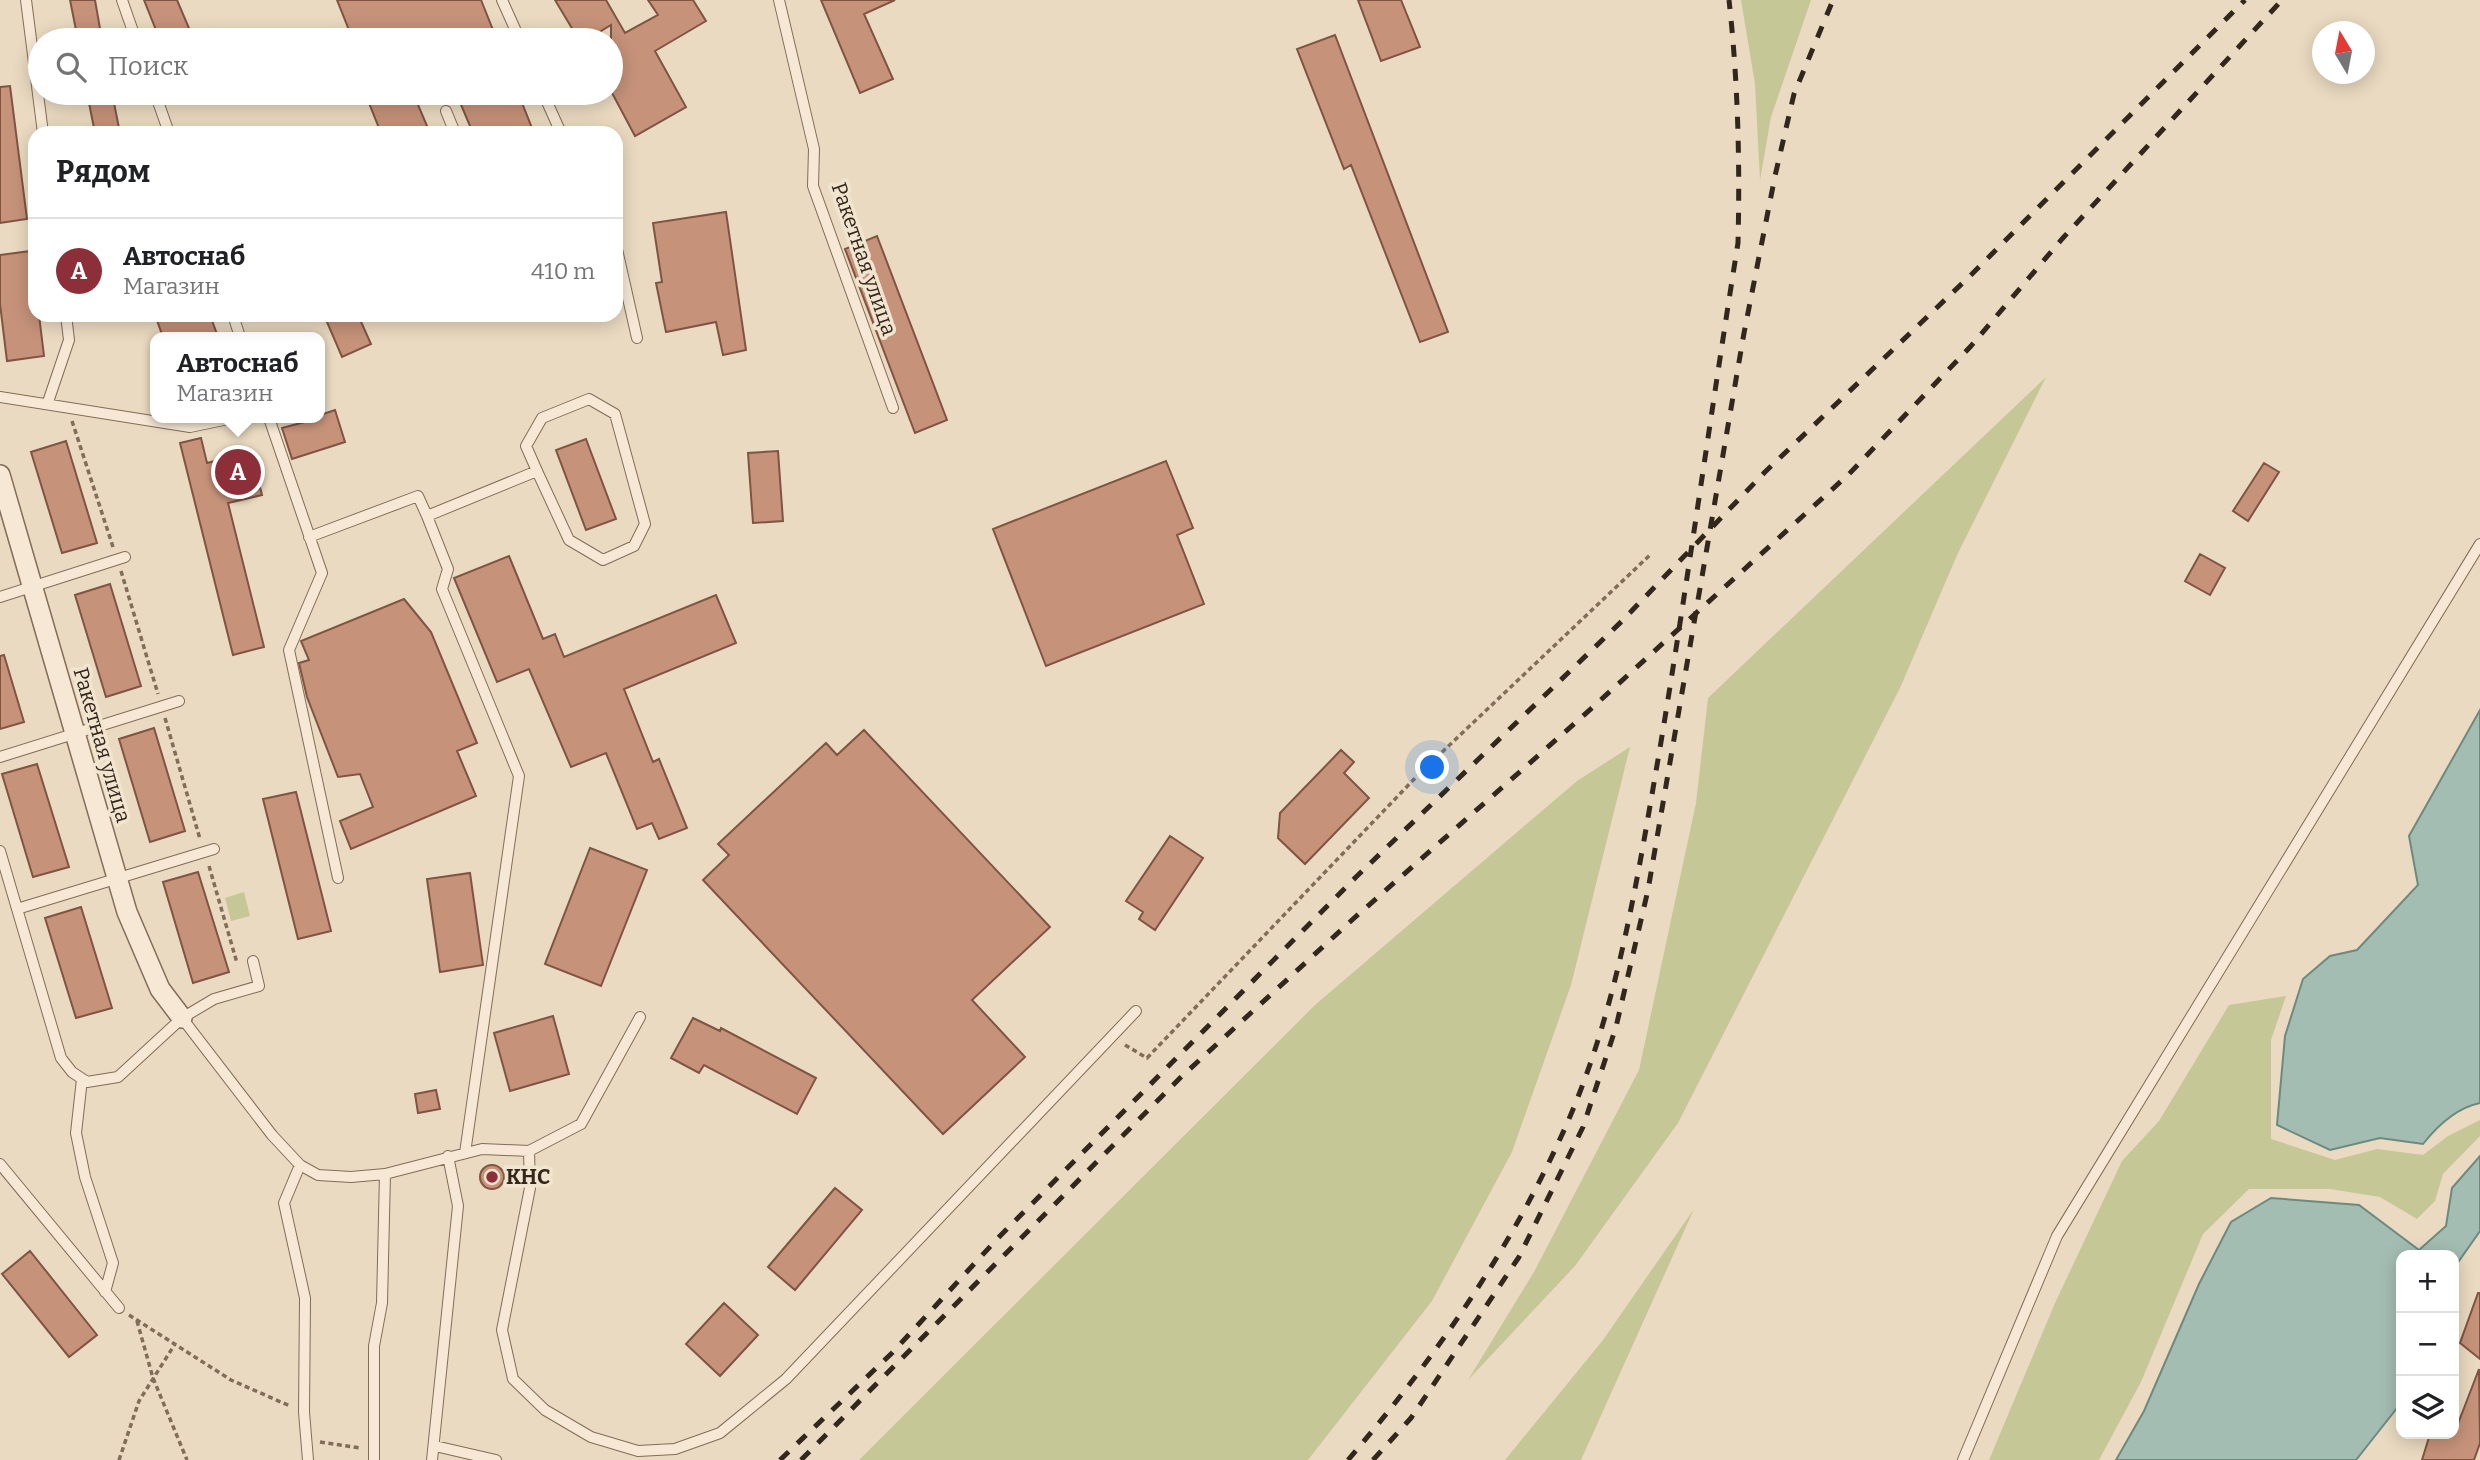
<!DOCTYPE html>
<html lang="ru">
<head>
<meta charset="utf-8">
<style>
	body { margin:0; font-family:Bitter,serif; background:#f6f6f6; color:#202124 }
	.controls { position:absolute; right:21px; bottom:21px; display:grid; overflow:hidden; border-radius:14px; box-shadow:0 4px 18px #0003 }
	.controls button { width:63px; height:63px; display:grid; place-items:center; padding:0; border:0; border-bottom:2px solid #e0e0e0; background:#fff; color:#202124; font:35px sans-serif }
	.compass { position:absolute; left:2312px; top:21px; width:63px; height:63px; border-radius:50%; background:#fff; box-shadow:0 4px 18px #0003; rotate:350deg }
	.you { position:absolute; left:1433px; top:768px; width:24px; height:24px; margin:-18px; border:5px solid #fff; border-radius:50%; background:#1a73e8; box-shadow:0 0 0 10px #1a73e833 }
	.badge { display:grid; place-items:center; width:46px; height:46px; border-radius:50%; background:#8d2f39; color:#fff; font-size:23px; font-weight:700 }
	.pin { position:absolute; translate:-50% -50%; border:4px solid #fff; box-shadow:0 2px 7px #0006 }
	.popup { position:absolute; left:150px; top:332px; width:175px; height:91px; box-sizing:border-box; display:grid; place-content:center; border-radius:14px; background:#fff; filter:drop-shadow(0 2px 5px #0005); font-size:23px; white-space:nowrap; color:#757577 }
	.popup b { font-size:26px; color:#202124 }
	.popup::after { content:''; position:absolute; left:50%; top:100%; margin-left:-14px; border:14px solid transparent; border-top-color:#fff }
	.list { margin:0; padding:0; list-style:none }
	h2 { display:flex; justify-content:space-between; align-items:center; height:91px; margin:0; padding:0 28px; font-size:30px }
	h2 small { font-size:23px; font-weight:400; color:#757577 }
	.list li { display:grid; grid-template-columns:46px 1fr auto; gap:21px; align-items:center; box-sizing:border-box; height:105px; padding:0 28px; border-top:2px solid #e0e0e0 }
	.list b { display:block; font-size:26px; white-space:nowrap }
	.list p { margin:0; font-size:23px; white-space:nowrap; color:#757577 }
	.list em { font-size:23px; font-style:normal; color:#757577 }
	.icon { flex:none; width:38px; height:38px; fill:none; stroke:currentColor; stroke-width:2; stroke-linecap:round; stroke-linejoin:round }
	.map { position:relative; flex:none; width:2480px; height:1460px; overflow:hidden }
	.search { position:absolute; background:#fff; box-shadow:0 4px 18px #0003; left:28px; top:28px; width:595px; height:77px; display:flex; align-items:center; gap:18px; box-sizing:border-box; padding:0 24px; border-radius:38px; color:#757577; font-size:26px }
	.panel { position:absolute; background:#fff; box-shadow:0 4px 18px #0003; left:28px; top:126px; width:595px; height:196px; border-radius:21px }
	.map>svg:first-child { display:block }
</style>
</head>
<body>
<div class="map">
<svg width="2480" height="1460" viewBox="0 0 2480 1460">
	<rect width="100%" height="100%" fill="#eadac1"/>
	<!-- green -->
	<path fill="#c6c796" d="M 1741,0 L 1811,0 L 1771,117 L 1760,180 L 1755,84 Z
		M 2046,377 L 1958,553 L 1900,688 L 1678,1123 L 1575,1266 L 1468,1380 L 1534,1272 L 1639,1070 L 1696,803 L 1708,698 Z
		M 1630,747 L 1571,985 L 1512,1152 L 1432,1301 L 1308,1460 L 859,1460 L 1315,1005 L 1577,781 Z
		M 244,892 L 250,916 L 231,921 L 225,898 Z
		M 2286,996 L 2271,1040 L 2271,1139 L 2335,1160 L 2377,1149 L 2423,1155 L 2448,1136 L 2480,1120 L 2480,1136 L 2443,1174 L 2435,1201 L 2417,1219 L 2380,1197 L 2330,1189 L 2249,1189 L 2203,1234 L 2141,1382 L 2099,1460 L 1989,1460 L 2055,1303 L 2122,1161 L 2159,1121 L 2229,1005 Z
		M 1694,1209 L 1581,1460 L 1505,1460 L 1603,1340 Z"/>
	<!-- water -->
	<path fill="#a4bdb3" stroke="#6c8a7f" stroke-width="2" d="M 2480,710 L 2480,1103 C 2456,1108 2438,1125 2423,1144 L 2380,1138 L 2330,1150 L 2277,1125 L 2285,1036 L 2303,979 L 2330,956 L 2357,950 L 2418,885 L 2409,836 Z
		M 2480,1156 L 2480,1231 L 2454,1268 L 2454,1255 L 2401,1255 L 2401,1403 L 2356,1460 L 2116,1460 L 2144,1411 L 2199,1284 L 2231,1222 L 2271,1198 L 2359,1205 L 2419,1250 L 2446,1226 L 2452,1188 Z"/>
	<!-- building -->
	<path fill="#c6927a" stroke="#805442" stroke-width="2" d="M 70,0 L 95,0 L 102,40 L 78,40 Z
		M 144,0 L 177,0 L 194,40 L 160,40 Z
		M 337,0 L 481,0 L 497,40 L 353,40 Z
		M 555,0 L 606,0 L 625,33 L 658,15 L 648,0 L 693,0 L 706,21 L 655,51 L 686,107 L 635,136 L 611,91 L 611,25 L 586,40 L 579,40 Z
		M 821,0 L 895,0 L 864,14 L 893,79 L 860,93 Z
		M 1358,0 L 1401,0 L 1420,47 L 1381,61 Z
		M 1335,35 L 1448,332 L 1420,342 L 1351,165 L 1344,169 L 1297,49 Z
		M 10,86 L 27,219 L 0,223 L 0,87 Z
		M 87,93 L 112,93 L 120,133 L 95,133 Z
		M 365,93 L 413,93 L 430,133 L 381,133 Z
		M 456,93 L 518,93 L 534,133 L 473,133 Z
		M 726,212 L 746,350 L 723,355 L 716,322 L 666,332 L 656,283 L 662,282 L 653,223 Z
		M 877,236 L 947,420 L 915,433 L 845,249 Z
		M 31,251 L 35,315 L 39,315 L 44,356 L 7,361 L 0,304 L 0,255 Z
		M 155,315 L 210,315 L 218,337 L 163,337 Z
		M 324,315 L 358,315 L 371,344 L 342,357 Z
		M 335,410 L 345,442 L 292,459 L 282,428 L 320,418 L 320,415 Z
		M 201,438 L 207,463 L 251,452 L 262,495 L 228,503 L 264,647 L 233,655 L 180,443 Z
		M 586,439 L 616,519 L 586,530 L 556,450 Z
		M 66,441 L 97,543 L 62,553 L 31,452 Z
		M 778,451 L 783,521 L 753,523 L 748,453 Z
		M 1166,461 L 1193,528 L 1177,535 L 1204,604 L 1046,666 L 993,529 Z
		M 2264,463 L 2279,472 L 2248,521 L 2233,511 Z
		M 2200,554 L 2225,568 L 2210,595 L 2185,581 Z
		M 509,556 L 543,639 L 555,634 L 564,657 L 716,595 L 736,643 L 624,689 L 653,762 L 659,759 L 687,828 L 659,839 L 652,823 L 637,829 L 606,753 L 571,767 L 529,669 L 497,682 L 454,578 Z
		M 110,584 L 141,686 L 106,697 L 75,595 Z
		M 404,599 L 431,632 L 477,743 L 457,751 L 476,796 L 351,849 L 340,821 L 373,807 L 360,774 L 338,777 L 307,697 L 299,663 L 309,660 L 301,641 Z
		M 4,655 L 24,722 L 0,729 L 0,656 Z
		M 154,728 L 185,831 L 150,842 L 119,739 Z
		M 864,730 L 1050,927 L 972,1000 L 1025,1057 L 943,1134 L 703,880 L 729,855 L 718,844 L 826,743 L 837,755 Z
		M 1341,750 L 1354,762 L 1344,773 L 1369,798 L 1305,864 L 1278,838 L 1280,813 Z
		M 37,764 L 69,867 L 33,877 L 2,774 Z
		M 296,792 L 331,931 L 298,939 L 263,799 Z
		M 1170,836 L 1203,858 L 1155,930 L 1139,919 L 1143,912 L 1126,901 Z
		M 590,848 L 647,870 L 601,986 L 545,964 Z
		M 198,872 L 229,972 L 193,983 L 163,882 Z
		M 470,873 L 483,965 L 440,972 L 427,879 Z
		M 81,907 L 112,1008 L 76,1018 L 45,918 Z
		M 553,1016 L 569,1074 L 510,1091 L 494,1033 Z
		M 693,1018 L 720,1031 L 721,1028 L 816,1078 L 797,1114 L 704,1065 L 699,1073 L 671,1058 Z
		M 436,1090 L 440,1109 L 418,1113 L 415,1094 Z
		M480 1177a12 12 0 1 1 24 0a12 12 0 1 1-24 0Z
		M 835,1188 L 862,1210 L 795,1290 L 768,1267 Z
		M 30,1251 L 97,1335 L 69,1357 L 2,1274 Z
		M 2478,1293 L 2480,1293 L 2480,1359 L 2460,1343 Z
		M 724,1303 L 758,1335 L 720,1376 L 686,1344 Z
		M 2479,1369 L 2480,1443 L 2474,1460 L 2422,1460 L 2430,1434 L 2454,1434 Z"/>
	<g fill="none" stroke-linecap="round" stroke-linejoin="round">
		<defs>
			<path id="service" d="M 26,0 L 43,133
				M 122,0 L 136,40
				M 502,0 L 520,40
				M 779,0 L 814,149 L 813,186 L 893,408
				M 155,93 L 169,133
				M 543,93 L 561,133
				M 446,111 L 455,133
				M 616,245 L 637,338
				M 233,315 L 240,337
				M 0,397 L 190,427 L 233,418
				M 48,402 L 69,340 L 66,315
				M 269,418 L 322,573 L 289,650 L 338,878
				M 427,516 L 448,569 L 442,589 L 519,776 L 465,1153
				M 309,537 L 418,496 L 427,516 L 537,471 L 526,446 L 542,418 L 589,399 L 615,414 L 645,524 L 634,546 L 603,560 L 569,540 L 537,471
				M 0,597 L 125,557
				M 0,757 L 179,701
				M 0,851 L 61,1058 L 72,1072 L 87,1082 L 118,1077 L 182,1018 L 214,999 L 259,986 L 253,961
				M 17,909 L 214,849
				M 182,1018 L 272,1135 L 300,1165 L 318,1175 L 351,1177 L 385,1174 L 482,1149 L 529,1151 L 530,1188 L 502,1330 L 513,1379 L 545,1410 L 591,1437 L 638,1451 L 675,1449 L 720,1433 L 786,1379 L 1136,1011
				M 82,1079 L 76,1133 L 85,1177 L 113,1263 L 105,1292
				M 529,1151 L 581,1124 L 640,1017
				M 0,1164 L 119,1308
				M 300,1165 L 284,1203 L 305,1298 L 304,1412 L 308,1460
				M 435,1446 L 496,1460
				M 374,1460 L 374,1346 L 382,1303 L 385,1174
				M 432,1460 L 458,1206 L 448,1156
				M 1963,1460 L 2057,1236 L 2480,544"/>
			<path id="minor" d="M 0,475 L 127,912 L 160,989 L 182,1018"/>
		</defs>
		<!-- service casing -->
		<use href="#service" stroke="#826c5a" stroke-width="12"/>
		<!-- minor casing -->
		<use href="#minor" stroke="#826c5a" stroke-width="22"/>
		<!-- path -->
		<path stroke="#826c5a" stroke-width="3.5" stroke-dasharray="5 3.5" stroke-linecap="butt" d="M 72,421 L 113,547
			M 121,571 L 158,694
			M 165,718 L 200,839
			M 209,866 L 237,963
			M 1125,1045 L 1147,1058 L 1419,774 L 1651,554
			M 129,1315 L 231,1380 L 290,1406
			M 137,1321 L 153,1378 L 187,1460
			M 320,1442 L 361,1448
			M 119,1460 L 139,1401 L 175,1344"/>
		<!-- service -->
		<use href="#service" stroke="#f6e8d4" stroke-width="10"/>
		<!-- minor -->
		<use href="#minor" stroke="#f6e8d4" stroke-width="19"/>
		<!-- rail -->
		<path stroke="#33261d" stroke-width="5" stroke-dasharray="12 12" stroke-linecap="butt" d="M 780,1460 L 892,1353 L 999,1237 L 1356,877 L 1622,621 L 1765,472 L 1972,274 L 2245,0
			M 801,1460 L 1180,1078 L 1352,920 L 1583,716 L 1849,474 L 1971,346 L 2062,239 L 2282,0
			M 1348,1460 C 1431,1363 1506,1257 1560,1139 C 1617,1017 1637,880 1660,748 C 1688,580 1711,411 1738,243 C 1740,162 1738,81 1729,0
			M 1373,1460 L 1411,1418 L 1519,1257 L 1583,1127 L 1616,1027 L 1648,890 L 1744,333 L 1775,176 L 1794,94 L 1833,0"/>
	</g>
	<!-- markers -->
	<circle fill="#8d2f39" stroke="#f2e5d0" stroke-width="2.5" cx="492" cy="1177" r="7"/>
	<g text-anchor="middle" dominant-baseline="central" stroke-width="7" stroke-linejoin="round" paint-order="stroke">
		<!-- street labels -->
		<g font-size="21" fill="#33261d" stroke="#f2e5d0">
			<text transform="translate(864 259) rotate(71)">Ракетная улица</text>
			<text transform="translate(102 745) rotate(74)">Ракетная улица</text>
		</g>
		<!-- poi labels -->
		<g font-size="21" font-weight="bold" fill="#33261d" stroke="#f2e5d0" text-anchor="start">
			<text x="506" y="1177">КНС</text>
		</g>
	</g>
</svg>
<div class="controls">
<button>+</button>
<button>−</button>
<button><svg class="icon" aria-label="layers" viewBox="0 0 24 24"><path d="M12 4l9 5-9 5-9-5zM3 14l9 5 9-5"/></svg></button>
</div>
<svg class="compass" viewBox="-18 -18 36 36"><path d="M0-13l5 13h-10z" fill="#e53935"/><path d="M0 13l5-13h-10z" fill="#757577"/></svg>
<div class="you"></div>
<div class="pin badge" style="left:238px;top:472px">A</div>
<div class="popup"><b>Автоснаб</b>Магазин</div>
<div class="search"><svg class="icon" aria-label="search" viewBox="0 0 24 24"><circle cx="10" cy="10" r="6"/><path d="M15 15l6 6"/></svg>Поиск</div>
<section class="panel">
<h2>Рядом<small></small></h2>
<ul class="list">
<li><span class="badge">A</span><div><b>Автоснаб</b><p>Магазин</p></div><em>410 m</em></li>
</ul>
</section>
</div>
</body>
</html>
